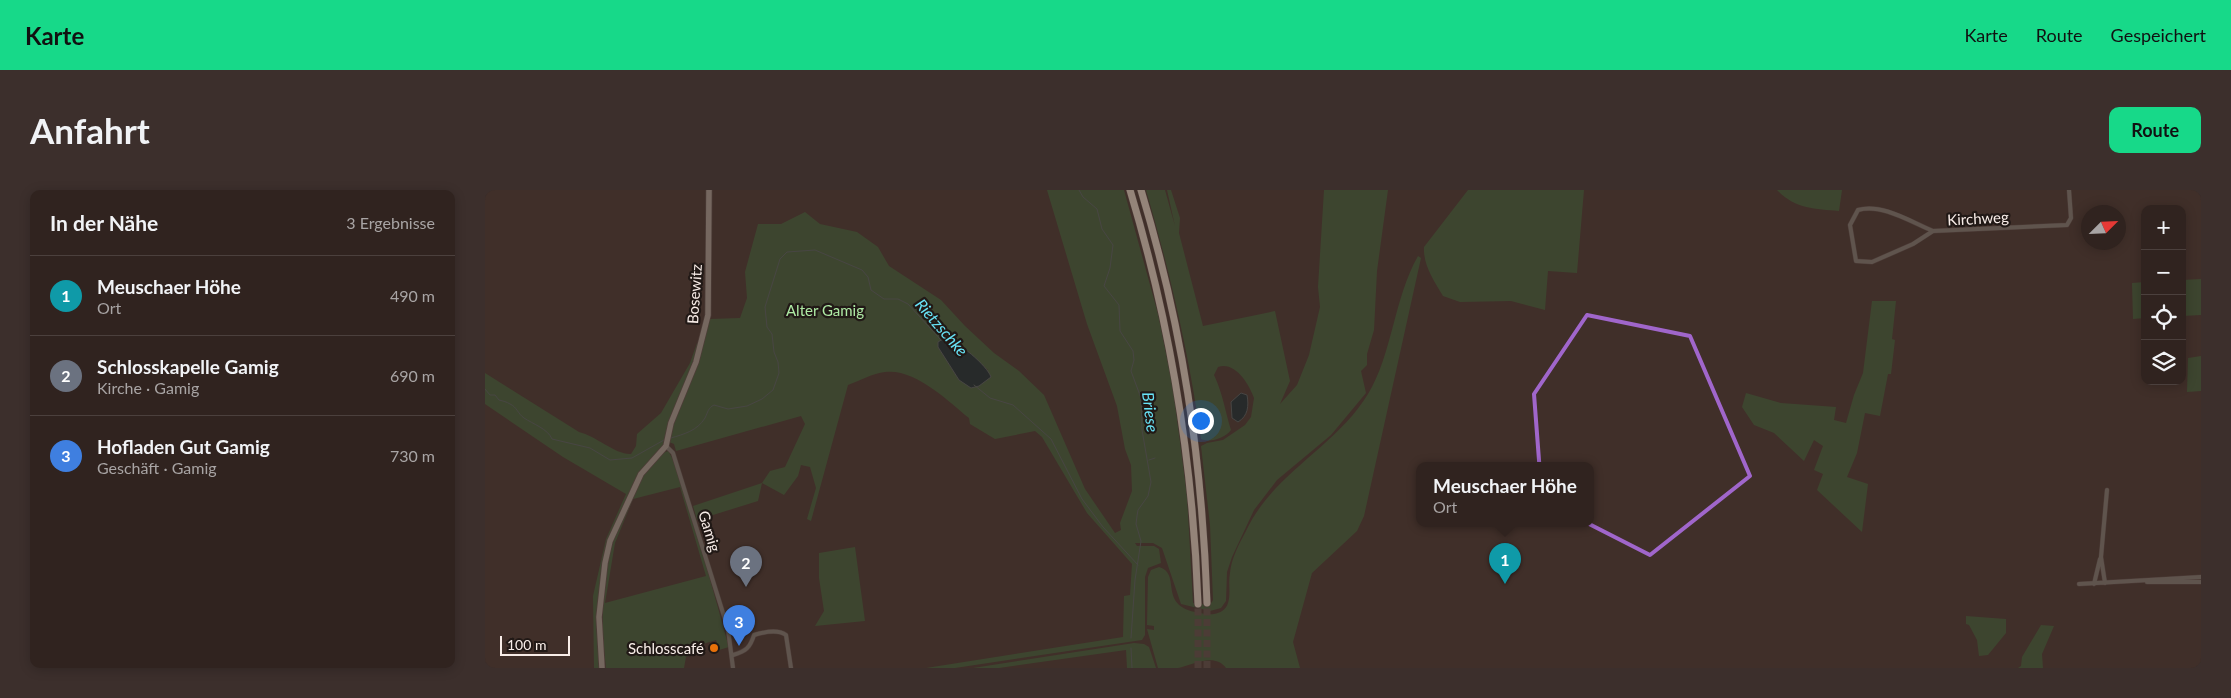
<!DOCTYPE html>
<html lang="de">
<head>
<meta charset="utf-8">
<style>
	body { margin:0; font-family:Lato,sans-serif; background:#3c2f2c; color:#f1f3f6 }
	.controls { position:absolute; right:15px; top:15px; display:grid; overflow:hidden; border-radius:10px; box-shadow:0 2px 12px #0003 }
	.controls button { width:45px; height:45px; display:grid; place-items:center; padding:0; border:0; border-bottom:1px solid #4b403d; background:#30231f; color:#f1f3f6; font:25px sans-serif }
	.compass { position:absolute; left:1596px; top:15px; width:45px; height:45px; border-radius:50%; background:#30231f; box-shadow:0 2px 12px #0003; rotate:66deg }
	.scale { position:absolute; left:15px; bottom:12px; width:70px; box-sizing:border-box; padding-left:5px; border:2px solid #f8ede8; border-top:0; font-size:14px; line-height:18px; white-space:nowrap; color:#f8ede8; -webkit-text-stroke:4px #211916; paint-order:stroke }
	.you { position:absolute; left:715px; top:230px; width:18px; height:18px; margin:-12px; border:4px solid #fff; border-radius:50%; background:#1a73e8; box-shadow:0 0 0 8px #1a73e833 }
	.badge { display:grid; place-items:center; width:32px; height:32px; border-radius:50%; background:#17d989; color:#fff; font-size:16px; font-weight:700 }
	.pin { position:absolute; translate:-50% -41px; filter:drop-shadow(0 1px 2px #0008) }
	.pin::after { content:''; position:absolute; top:26px; width:18px; height:15px; background:inherit; clip-path:polygon(0 0,100% 0,50% 100%) }
	.popup { position:absolute; left:931px; top:272px; width:178px; height:65px; box-sizing:border-box; display:grid; place-content:center; border-radius:10px; background:#30231f; filter:drop-shadow(0 1px 4px #0005); font-size:16px; white-space:nowrap; color:#a8a4a4 }
	.popup b { font-size:19px; color:#f1f3f6 }
	.popup::after { content:''; position:absolute; left:50%; top:100%; margin-left:-10px; border:10px solid transparent; border-top-color:#30231f }
	.list { margin:0; padding:0; list-style:none }
	h2 { display:flex; justify-content:space-between; align-items:center; height:65px; margin:0; padding:0 20px; font-size:21px }
	h2 small { font-size:16px; font-weight:400; color:#a8a4a4 }
	.list li { display:grid; grid-template-columns:32px 1fr auto; gap:15px; align-items:center; box-sizing:border-box; height:80px; padding:0 20px; border-top:1px solid #4b403d }
	.list b { display:block; font-size:19px; white-space:nowrap }
	.list p { margin:0; font-size:16px; white-space:nowrap; color:#a8a4a4 }
	.list em { font-size:16px; font-style:normal; color:#a8a4a4 }
	.icon { flex:none; width:28px; height:28px; fill:none; stroke:currentColor; stroke-width:2; stroke-linecap:round; stroke-linejoin:round }
	.map { position:relative; flex:none; width:1716px; height:478px; overflow:hidden; border-radius:10px }
	header { display:flex; align-items:center; gap:30px; box-sizing:border-box; height:70px; padding:0 25px; background:#17d989; color:#111 }
	header strong { font-size:24px }
	nav { display:flex; gap:28px; margin-inline-start:auto; font-size:18px }
	.intro { display:flex; align-items:center; justify-content:space-between; box-sizing:border-box; height:120px; padding:0 30px }
	h1 { margin:0; font-size:35px }
	.button { padding:12px 22px; border-radius:10px; background:#17d989; color:#111; font-size:18px; font-weight:700 }
	main { display:flex; gap:30px; padding:0 30px }
	aside { flex:1; background:#30231f; border-radius:10px; box-shadow:0 2px 12px #0003 }
	.map>svg:first-child { display:block }
</style>
</head>
<body>
<header>
<strong>Karte</strong>
<nav><a>Karte</a><a>Route</a><a>Gespeichert</a></nav>
</header>
<div class="intro"><h1>Anfahrt</h1><a class="button">Route</a></div>
<main>
<aside>
<h2>In der Nähe<small>3 Ergebnisse</small></h2>
<ul class="list">
<li><span class="badge" style="background:#0f9aa8">1</span><div><b>Meuschaer Höhe</b><p>Ort</p></div><em>490 m</em></li>
<li><span class="badge" style="background:#6b7280">2</span><div><b>Schlosskapelle Gamig</b><p>Kirche · Gamig</p></div><em>690 m</em></li>
<li><span class="badge" style="background:#3f7fe0">3</span><div><b>Hofladen Gut Gamig</b><p>Geschäft · Gamig</p></div><em>730 m</em></li>
</ul>
</aside>
<div class="map">
<svg width="1716" height="478" viewBox="0 0 1716 478">
	<rect width="100%" height="100%" fill="#402f29"/>
	<!-- green -->
	<path fill="#3b6035" fill-rule="evenodd" d="M 562,0 L 639,0 L 673,124 L 688,198 L 702,306 L 708,413 L 725,415 L 728,410 L 725,335 L 716,256 L 722,253 L 738,250 L 760,235 L 766,227 L 769,208 C 764,194 750,171 733,177 L 729,185 C 738,204 740,221 746,240 C 740,248 725,253 716,249 C 704,164 685,82 661,0 L 680,0 L 690,36 L 682,0 L 686,0 L 695,28 L 694,43 L 718,136 L 790,121 L 805,191 L 795,214 L 812,195 L 824,165 L 835,117 L 833,97 L 839,0 L 903,0 L 892,81 L 889,140 L 882,164 L 882,175 L 876,181 L 881,203 L 846,245 L 792,290 L 769,320 L 747,367 L 742,382 L 741,411 L 736,418 L 725,421 L 696,414 L 677,358 L 668,353 L 650,353 L 652,356 L 669,356 L 674,359 L 676,373 L 663,378 L 660,387 L 660,445 L 657,450 L 470,478 L 441,478 L 638,447 L 639,406 L 645,405 L 647,374 L 602,323 L 557,247 L 550,241 L 510,249 L 485,234 L 484,228 C 463,211 430,178 400,182 C 388,183 374,191 363,195 L 326,331 L 322,329 L 331,298 L 325,277 L 316,275 L 313,286 L 299,305 L 277,293 L 273,311 L 212,330 L 208,316 L 277,293 L 285,281 L 300,277 L 320,234 L 316,226 L 191,261 L 189,254 L 184,252 L 188,234 L 213,173 L 225,129 L 255,128 L 262,108 L 260,82 L 273,34 L 296,34 L 320,22 L 335,34 L 372,42 L 393,57 L 404,76 L 456,110 L 480,136 L 509,163 L 534,181 L 559,205 L 600,299 L 630,343 L 636,340 L 635,333 L 647,301 L 646,275 L 640,259 L 632,216 L 602,134 ZM 464,149 L 470,152 L 503,180 L 474,190 L 453,157 Z
		M 983,0 L 1099,0 L 1092,83 L 1063,81 L 1060,120 L 1026,111 L 975,112 L 958,106 C 949,91 938,75 939,57 Z
		M 1292,0 L 1357,0 L 1354,21 C 1330,19 1310,19 1292,0 Z
		M 933,66 L 936,68 L 879,326 L 872,341 L 827,383 L 808,452 L 815,478 L 741,478 C 730,462 707,475 693,478 C 687,478 679,478 673,478 L 662,439 L 669,440 L 669,436 L 662,435 L 663,387 L 666,380 L 674,377 C 697,384 673,414 710,422 C 716,423 723,425 729,424 C 735,423 741,420 743,413 C 746,404 743,393 745,383 C 746,369 754,354 761,341 C 788,283 850,258 883,204 C 907,165 909,108 933,66 Z
		M 1716,89 L 1716,125 L 1697,126 L 1697,90 Z
		M 1660,92 L 1660,128 L 1648,129 L 1647,93 Z
		M 1387,111 L 1411,111 L 1407,149 L 1410,150 L 1406,184 L 1403,184 L 1395,226 L 1380,223 L 1372,263 L 1362,287 L 1383,294 L 1377,342 L 1332,300 L 1338,284 L 1329,280 L 1338,256 L 1329,250 L 1319,271 L 1289,243 L 1269,235 L 1257,217 L 1261,203 L 1296,213 L 1351,217 L 1349,230 L 1361,233 L 1369,205 L 1378,183 Z
		M 212,153 L 215,154 L 180,254 L 159,277 L 118,372 L 111,430 L 114,478 L 109,478 L 108,406 L 121,349 L 141,304 L 78,267 L 0,214 L 0,183 L 94,242 C 111,246 131,265 146,264 L 151,256 L 152,244 L 176,223 L 205,173 Z
		M 1716,166 L 1716,201 L 1702,202 L 1703,168 Z
		M 183,261 C 193,269 237,432 244,457 L 234,460 L 231,450 L 218,454 L 218,461 L 201,467 L 199,478 L 121,478 C 116,437 115,392 127,352 C 132,336 141,321 148,306 C 155,291 166,267 183,261 ZM 195,297 L 221,386 L 120,413 L 130,353 L 148,309 Z
		M 370,357 L 380,431 L 330,436 L 339,421 L 334,388 L 334,363 Z
		M 1481,426 L 1521,429 L 1521,443 L 1503,465 L 1494,466 L 1492,450 L 1484,435 L 1481,434 Z
		M 1556,435 L 1569,436 L 1557,464 L 1558,478 L 1533,478 L 1536,476 L 1537,467 Z
		M 649,453 L 659,454 L 664,457 L 671,478 L 642,478 L 641,460 L 514,478 L 488,478 Z"/>
	<!-- water -->
	<path fill="#0b252a" stroke="#526163" d="M 461,147 C 473,152 502,175 506,187 L 494,196 L 486,198 L 474,190 L 453,157 L 453,152 Z
		M 756,203 L 762,205 C 764,216 763,226 753,232 L 747,228 L 746,212 Z"/>
	<g fill="none" stroke-linecap="round" stroke-linejoin="round">
		<!-- stream -->
		<path stroke="#526163" stroke-width="1" d="M 594,0 L 598,7 L 612,19 L 617,39 L 628,55 L 625,78 L 619,96 L 634,115 L 635,141 L 648,161 L 649,170 L 646,181 L 656,208 L 657,240 L 666,292 L 663,306 L 653,320 L 652,326 L 651,334 L 656,351 L 650,390 L 646,448
			M 489,195 L 505,208 L 528,215 L 566,249 L 597,309 L 618,337 L 653,375
			M 0,199 L 5,205 L 10,205 L 14,210 C 18,211 22,212 25,214 C 32,217 33,224 39,228 C 48,234 63,239 67,249 L 105,258 L 125,270 L 147,268 L 179,250
			M 186,248 C 199,244 212,241 220,228 C 223,222 223,218 229,215 L 243,219 L 262,216 L 277,209 L 288,200 L 294,183 L 293,172 L 289,162 L 287,144 L 282,137 L 280,117 L 295,69 L 302,62 L 330,60 L 377,80 L 383,87 L 386,100 L 399,109 L 413,109 L 423,114 L 456,150
			M 664,270 L 670,268
			M 646,458 L 647,478"/>
		<!-- highway-tunnel -->
		<path stroke="#5c4c46" stroke-width="7" stroke-dasharray="7 3.5" stroke-linecap="butt" d="M 713,478 L 713,414
			M 722,478 L 722,413"/>
		<defs>
			<path id="street" d="M 1448,41 C 1426,32 1397,13 1373,20 L 1365,35 L 1371,71 L 1387,72 L 1428,54 L 1448,41 L 1582,35 L 1586,28 L 1584,0
				M 181,256 L 188,263 L 243,439 L 248,478
				M 1662,392 L 1716,392
				M 1620,393 L 1616,367 L 1622,300
				M 1594,394 L 1716,387
				M 1609,394 L 1615,369
				M 248,465 C 261,461 265,458 269,445 C 279,442 293,439 301,445 L 306,478"/>
			<path id="secondary" d="M 117,478 L 114,427 L 120,373 L 125,351 L 156,284 L 181,256 L 186,233 L 211,172 L 223,125 L 224,0"/>
			<path id="highway" d="M 645,0 C 686,136 708,272 713,414
				M 656,0 C 698,139 717,268 722,413"/>
		</defs>
		<!-- street casing -->
		<use href="#street" stroke="#5d4d48" stroke-width="5"/>
		<!-- secondary casing -->
		<use href="#secondary" stroke="#5d4d48" stroke-width="7"/>
		<!-- highway casing -->
		<use href="#highway" stroke="#5d4d48" stroke-width="8"/>
		<!-- street -->
		<use href="#street" stroke="#868079" stroke-width="4"/>
		<!-- secondary -->
		<use href="#secondary" stroke="#b5aba0" stroke-width="5.5"/>
		<!-- highway -->
		<use href="#highway" stroke="#faead9" stroke-width="7"/>
	</g>
	<!-- marked area -->
	<path d="M0 0H1716V478H0ZM 1102,125 L 1205,146 L 1265,286 L 1165,365 L 1057,310 L 1049,204 Z" fill="#402f29" fill-opacity=".55" fill-rule="evenodd"/>
	<path fill="none" stroke="#a066cb" stroke-width="4" stroke-linejoin="round" d="M 1102,125 L 1205,146 L 1265,286 L 1165,365 L 1057,310 L 1049,204 Z"/>
	<!-- markers -->
	<circle fill="#e8710a" stroke="#211916" stroke-width="2" cx="229" cy="458" r="5"/>
	<g text-anchor="middle" dominant-baseline="central" stroke-width="4.5" stroke-linejoin="round" paint-order="stroke">
		<!-- street labels -->
		<g font-size="15" fill="#f8ede8" stroke="#211916">
			<text transform="translate(1493 28) rotate(-3)">Kirchweg</text>
			<text transform="translate(209 104) rotate(-86)">Bosewitz</text>
			<text transform="translate(225 341) rotate(73)">Gamig</text>
		</g>
		<!-- park labels -->
		<g font-size="15" fill="#aeeaa4" stroke="#211916">
			<text x="340" y="120">Alter Gamig</text>
		</g>
		<!-- poi labels -->
		<g font-size="15" fill="#f8ede8" stroke="#211916" text-anchor="end">
			<text x="219" y="458">Schlosscafé</text>
		</g>
		<!-- water labels -->
		<g font-size="16" font-style="italic" fill="#68e3f7" stroke="#211916">
			<text transform="translate(457 137) rotate(49)">Rietzschke</text>
			<text transform="translate(666 222) rotate(83)">Briese</text>
		</g>
	</g>
</svg>
<div class="controls">
<button>+</button>
<button>−</button>
<button><svg class="icon" aria-label="locate" viewBox="0 0 24 24"><circle cx="12" cy="12" r="6"/><path d="M12 2v4M12 18v4M2 12h4M18 12h4"/></svg></button>
<button><svg class="icon" aria-label="layers" viewBox="0 0 24 24"><path d="M12 4l9 5-9 5-9-5zM3 14l9 5 9-5"/></svg></button>
</div>
<svg class="compass" viewBox="-18 -18 36 36"><path d="M0-13l5 13h-10z" fill="#e53935"/><path d="M0 13l5-13h-10z" fill="#a8a4a4"/></svg>
<div class="scale">100 m</div>
<div class="you"></div>
<div class="pin badge" style="left:1020px;top:394px;background:#0f9aa8">1</div>
<div class="popup"><b>Meuschaer Höhe</b>Ort</div>
<div class="pin badge" style="left:261px;top:397px;background:#6b7280">2</div>
<div class="pin badge" style="left:254px;top:456px;background:#3f7fe0">3</div>
</div>
</main>
</body>
</html>
